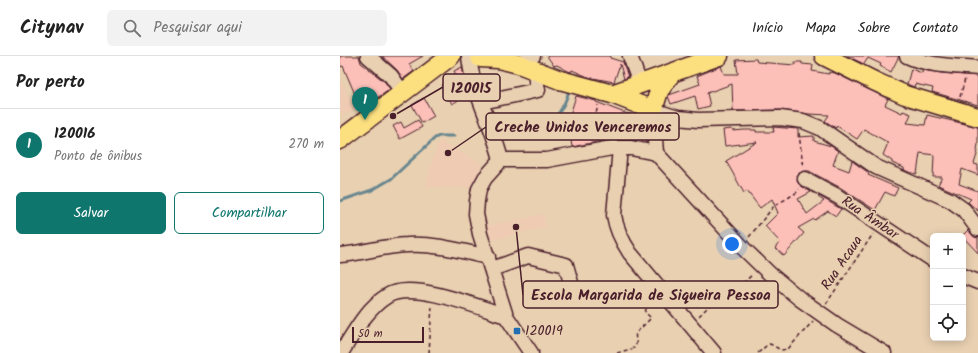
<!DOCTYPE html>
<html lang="pt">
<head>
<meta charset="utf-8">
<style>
	body { margin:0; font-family:Kalam,sans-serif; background:#f2f2f2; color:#222 }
	.controls { position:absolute; right:12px; bottom:12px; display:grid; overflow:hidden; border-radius:6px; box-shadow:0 2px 10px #0003 }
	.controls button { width:36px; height:36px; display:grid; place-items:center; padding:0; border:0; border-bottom:1px solid #e0e0e0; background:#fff; color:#222; font:20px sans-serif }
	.scale { position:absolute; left:12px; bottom:10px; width:72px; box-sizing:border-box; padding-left:4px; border:2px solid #4a1f2b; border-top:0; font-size:11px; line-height:14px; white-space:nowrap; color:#4a1f2b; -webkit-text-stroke:3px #e9d0b1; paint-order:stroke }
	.you { position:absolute; left:392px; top:188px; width:14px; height:14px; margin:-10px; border:3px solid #fff; border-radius:50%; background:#1a73e8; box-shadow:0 0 0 6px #1a73e833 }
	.badge { display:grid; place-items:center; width:26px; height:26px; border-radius:50%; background:#0f766e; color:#fff; font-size:13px; font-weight:700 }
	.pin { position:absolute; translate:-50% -33px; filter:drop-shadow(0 1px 2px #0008) }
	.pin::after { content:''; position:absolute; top:21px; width:14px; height:12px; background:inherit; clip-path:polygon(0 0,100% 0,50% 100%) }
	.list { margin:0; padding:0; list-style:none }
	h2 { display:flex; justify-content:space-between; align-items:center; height:52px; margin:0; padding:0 16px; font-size:17px }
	h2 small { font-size:13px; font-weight:400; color:#767676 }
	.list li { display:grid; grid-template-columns:26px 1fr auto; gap:12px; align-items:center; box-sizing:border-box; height:72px; padding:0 16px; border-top:1px solid #e0e0e0 }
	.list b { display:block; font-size:15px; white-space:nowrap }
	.list p { margin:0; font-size:13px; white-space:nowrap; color:#767676 }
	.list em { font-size:13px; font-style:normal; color:#767676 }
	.actions { display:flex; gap:8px; padding:12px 16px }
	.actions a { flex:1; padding:9px 0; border:1px solid #0f766e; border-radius:6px; text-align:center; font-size:14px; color:#0f766e }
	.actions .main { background:#0f766e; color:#fff }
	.icon { flex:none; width:22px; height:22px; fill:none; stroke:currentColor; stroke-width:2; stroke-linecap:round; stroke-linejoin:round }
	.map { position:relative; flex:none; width:638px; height:297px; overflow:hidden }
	header { display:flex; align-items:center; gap:24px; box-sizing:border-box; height:56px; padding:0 20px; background:#fff; border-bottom:1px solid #e0e0e0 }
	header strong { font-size:19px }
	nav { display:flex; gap:22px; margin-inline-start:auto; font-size:14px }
	.search { width:280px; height:36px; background:#f2f2f2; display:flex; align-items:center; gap:10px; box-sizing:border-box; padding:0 14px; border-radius:6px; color:#767676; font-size:15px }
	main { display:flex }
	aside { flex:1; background:#fff }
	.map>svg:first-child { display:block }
</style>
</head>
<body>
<header>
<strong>Citynav</strong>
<div class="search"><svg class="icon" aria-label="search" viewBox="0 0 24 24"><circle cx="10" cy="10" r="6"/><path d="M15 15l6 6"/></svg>Pesquisar aqui</div>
<nav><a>Início</a><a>Mapa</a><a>Sobre</a><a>Contato</a></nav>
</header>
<main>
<aside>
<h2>Por perto<small></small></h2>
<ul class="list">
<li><span class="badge">1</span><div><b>120016</b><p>Ponto de ônibus</p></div><em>270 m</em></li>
</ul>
<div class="actions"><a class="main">Salvar</a><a>Compartilhar</a></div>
</aside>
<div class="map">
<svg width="638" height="297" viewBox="0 0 638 297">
	<rect width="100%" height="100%" fill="#e9d0b1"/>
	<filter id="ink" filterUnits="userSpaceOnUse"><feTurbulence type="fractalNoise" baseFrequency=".025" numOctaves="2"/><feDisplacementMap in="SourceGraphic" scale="8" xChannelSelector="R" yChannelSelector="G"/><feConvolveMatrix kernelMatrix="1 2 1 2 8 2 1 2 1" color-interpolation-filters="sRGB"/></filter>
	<g filter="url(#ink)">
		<!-- built -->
		<path fill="#efcbb3" d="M 0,22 L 14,54 L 0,60 Z
			M 99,85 L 143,108 L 138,117 L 135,131 L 86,131 L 90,113 Z
			M 204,158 L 205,171 L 151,184 L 147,170 Z"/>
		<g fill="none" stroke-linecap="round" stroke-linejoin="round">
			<!-- stream -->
			<path stroke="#67868f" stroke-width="3" d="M 182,77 C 187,77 193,77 198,76 C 212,72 226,48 229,34
				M 0,145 L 32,134 L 51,123 L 95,82 L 99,80 L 114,80"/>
		</g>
		<!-- building -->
		<path fill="#fcc0b8" stroke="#4a1f2b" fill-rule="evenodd" d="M 0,0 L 19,0 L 21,7 L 45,26 L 50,33 L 42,39 L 34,43 L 31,37 L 17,43 L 3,10 L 0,11 Z
			M 42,0 L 83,0 L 69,8 L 74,15 L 63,23 L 57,14 Z
			M 207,0 L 271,0 L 270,2 L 283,6 L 288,21 L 284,23 L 280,8 L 274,26 L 248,21 L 232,14 L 231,16 L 228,15 L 217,9 L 214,10 Z
			M 507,0 L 559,0 L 551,16 L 540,10 L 541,8 L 528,2 L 524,8 Z
			M 416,3 L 417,6 L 455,9 L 455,6 L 462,6 L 462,8 L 473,9 L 472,15 L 489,18 L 489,16 L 495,17 L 548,43 L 545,49 L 562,57 L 563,55 L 571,58 L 567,67 L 585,69 L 587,59 L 638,71 L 638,88 L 637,94 L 638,95 L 634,108 L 638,109 L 638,119 L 622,113 L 619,128 L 638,135 L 638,155 L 628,146 L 631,143 L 598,129 L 602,121 L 593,121 L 594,99 L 580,97 L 577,118 L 569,116 L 564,114 L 564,112 L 552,107 L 552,105 L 543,99 L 548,87 L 546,87 L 547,86 L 524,73 L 517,83 L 497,70 L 496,72 L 485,65 L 489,59 L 469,58 L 440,54 L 393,55 L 392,28 L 367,37 L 370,50 L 358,53 L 355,40 L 331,48 L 328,40 L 329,39 L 360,28 L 357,20 L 381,10 L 384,18 L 398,18 L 396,4 Z
			M 122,11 L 128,36 L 121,40 L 122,42 L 112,48 L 102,29 L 117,21 L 114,15 Z
			M 571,13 L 582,17 L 583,14 L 601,17 L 638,20 L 638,49 L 592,36 L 593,32 L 575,28 L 574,31 L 567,28 Z
			M 236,40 L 256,45 L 256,46 L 285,57 L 305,62 L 304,69 L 306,69 L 307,86 L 291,84 L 271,83 L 232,91 L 228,65 ZM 238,60 L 257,65 L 254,79 L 240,82 Z
			M 84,42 L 94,60 L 82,67 L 72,49 Z
			M 78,64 L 82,71 L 60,83 L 53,70 L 61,66 L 64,72 Z
			M 433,71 L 458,73 L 458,81 L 474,80 L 474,85 L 491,90 L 498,95 L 493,109 L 509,115 L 512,105 L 529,117 L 528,119 L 558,132 L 554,140 L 545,136 L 535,154 L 501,132 L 469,115 L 465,115 L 461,116 L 457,119 L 458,127 L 471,136 L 458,143 L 467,158 L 484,145 L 478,141 L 479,140 L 501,153 L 496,160 L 488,155 L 475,164 L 474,163 L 458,172 L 464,177 L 444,200 L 435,192 L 440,186 L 425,170 L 438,157 L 432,143 L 420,152 L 407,135 L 404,137 L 386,105 L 417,86 L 385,90 L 383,74 L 392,73 L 393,75 L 404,74 L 416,74 L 416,76 L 434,76 Z
			M 628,174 L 634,181 L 638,182 L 638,197 L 622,180 Z"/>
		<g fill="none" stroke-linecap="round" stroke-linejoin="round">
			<defs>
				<path id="minor" d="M 28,0 L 51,20 L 63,37
					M 129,0 C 132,36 153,69 161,104
					M 290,0 L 300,28
					M 567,0 C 588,10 615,10 638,12
					M 179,8 L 193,0
					M 142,46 L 198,34 L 194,14
					M 280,92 L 274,159 C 276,173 282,185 290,197 L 374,297
					M 161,104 L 145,122 L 139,133 L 137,145 L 136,158 L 140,178 L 166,260 L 191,297
					M 161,104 L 207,104 L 272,92 L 291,92 L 316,97
					M 465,123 L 497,140 L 593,204
					M 0,199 C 22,197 44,190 67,189 C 94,187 121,195 148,201
					M 152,213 L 188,200 L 226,209 L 235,241
					M 623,220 L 638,226
					M 1,297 C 14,277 26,253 47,240 C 72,224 138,251 166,260
					M 544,297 L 497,269 L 460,243 L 431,219 L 404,193 L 316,97 L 313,54 L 338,62 L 358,64 L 440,62 L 463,65 L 480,72 L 536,111 L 610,144 L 624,154 L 638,173"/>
				<path id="major" d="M 484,0 L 534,25 L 565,39 L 638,61
					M 140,2 L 158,3 L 179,8 L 220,24 L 272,38 L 313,54 L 319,35 L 331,18
					M 272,38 L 379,0
					M 0,84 L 111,0"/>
			</defs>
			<!-- minor casing -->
			<use href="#minor" stroke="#4a1f2b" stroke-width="17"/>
			<!-- major casing -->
			<use href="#major" stroke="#4a1f2b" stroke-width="21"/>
			<!-- path -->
			<path stroke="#4a1f2b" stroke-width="1.5" stroke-dasharray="4 3" stroke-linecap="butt" d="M 620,41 L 625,23
				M 459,77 L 463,111
				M 250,84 L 258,49
				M 409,181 L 434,150 L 456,137 L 459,133
				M 486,248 L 533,178
				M 359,260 L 380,239 L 386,235 L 393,234 L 399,231 L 413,218
				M 89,297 L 92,249
				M 277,297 L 294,292 C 299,286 294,283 296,277 L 311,262 L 305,256 L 306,253 L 316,246
				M 418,297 L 426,290 L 430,288 L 441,294 L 448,293 L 473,265"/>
			<!-- minor -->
			<use href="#minor" stroke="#e9d0b1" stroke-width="14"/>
			<!-- major -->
			<use href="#major" stroke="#fce080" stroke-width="18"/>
		</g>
	</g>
	<!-- markers -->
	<rect fill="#1f6fb2" stroke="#e9d0b1" stroke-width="1.5" x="173" y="271" width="8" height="8" rx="2"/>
	<g text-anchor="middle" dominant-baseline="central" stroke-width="3" stroke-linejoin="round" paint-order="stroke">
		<!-- street labels -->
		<g font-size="14" fill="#4a1f2b" stroke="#e9d0b1">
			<text transform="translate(530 162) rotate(34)">Rua Âmbar</text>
			<text transform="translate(502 207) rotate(-56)">Rua Acaua</text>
		</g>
		<!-- poi labels -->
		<g font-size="14" fill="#4a1f2b" stroke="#e9d0b1" text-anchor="start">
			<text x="185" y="275">120019</text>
		</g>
	</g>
	<!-- callouts -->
	<path fill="none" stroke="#4a1f2b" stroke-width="1.5" d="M53 60L103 31M108 97L146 71M176 171L183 239"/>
	<g fill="#4a1f2b" stroke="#e9d0b1" stroke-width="1.5">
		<circle cx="53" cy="60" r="4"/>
		<circle cx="108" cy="97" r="4"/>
		<circle cx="176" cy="171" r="4"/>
	</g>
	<g fill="#e9d0b1" stroke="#4a1f2b" stroke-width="1.5">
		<rect x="103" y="18" width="57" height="27" rx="4"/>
		<rect x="146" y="57" width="193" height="27" rx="4"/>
		<rect x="183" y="225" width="255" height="27" rx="4"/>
	</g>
	<g font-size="15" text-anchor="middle" font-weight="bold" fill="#4a1f2b">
		<text x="131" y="37">120015</text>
		<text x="243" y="76">Creche Unidos Venceremos</text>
		<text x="311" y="244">Escola Margarida de Siqueira Pessoa</text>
	</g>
</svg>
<div class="controls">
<button>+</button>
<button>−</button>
<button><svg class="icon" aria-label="locate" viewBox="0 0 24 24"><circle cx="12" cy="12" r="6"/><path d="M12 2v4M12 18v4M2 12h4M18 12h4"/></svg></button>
</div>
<div class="scale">50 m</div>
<div class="you"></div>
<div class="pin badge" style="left:25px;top:64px">1</div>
</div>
</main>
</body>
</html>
